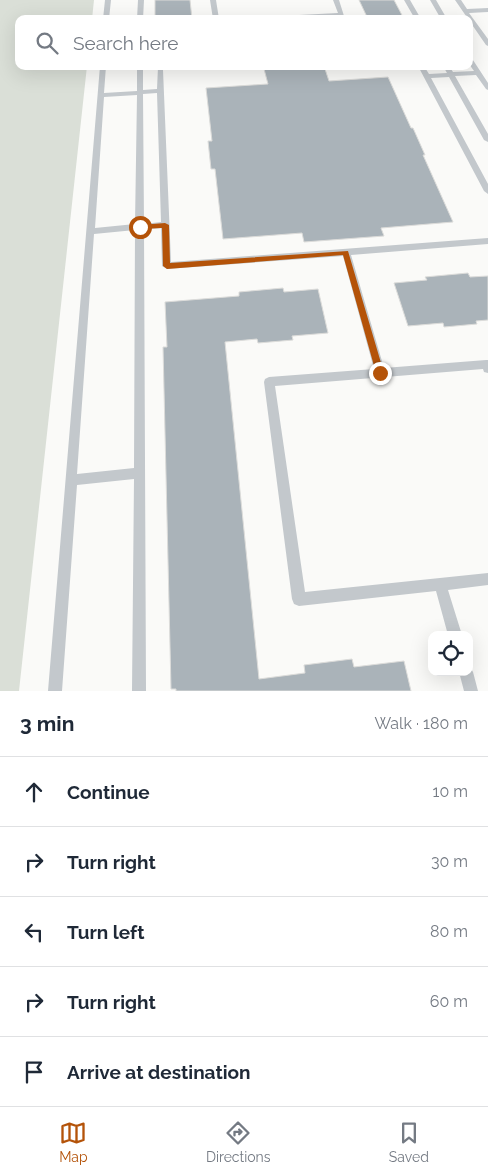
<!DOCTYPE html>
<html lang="en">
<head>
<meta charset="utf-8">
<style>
	body { margin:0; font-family:Raleway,sans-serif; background:#f6f6f7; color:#1f2937 }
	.controls { position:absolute; right:15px; bottom:15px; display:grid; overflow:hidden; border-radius:10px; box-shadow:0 5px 20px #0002 }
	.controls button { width:45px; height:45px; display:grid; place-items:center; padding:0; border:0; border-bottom:1px solid #e0e1e3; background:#fff; color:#1f2937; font:25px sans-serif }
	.stop { position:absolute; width:15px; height:15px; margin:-11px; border:4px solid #b45309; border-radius:50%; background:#fff }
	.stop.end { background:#b45309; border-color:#fff; box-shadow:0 1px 5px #0008 }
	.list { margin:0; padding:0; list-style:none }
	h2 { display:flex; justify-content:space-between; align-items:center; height:65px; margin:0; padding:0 20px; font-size:21px }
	h2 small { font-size:16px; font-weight:400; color:#747a83 }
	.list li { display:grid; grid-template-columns:32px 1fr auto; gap:15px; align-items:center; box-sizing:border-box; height:70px; padding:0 20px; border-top:1px solid #e0e1e3 }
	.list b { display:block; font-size:19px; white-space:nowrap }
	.list em { font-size:16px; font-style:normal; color:#747a83 }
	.icon { flex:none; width:28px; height:28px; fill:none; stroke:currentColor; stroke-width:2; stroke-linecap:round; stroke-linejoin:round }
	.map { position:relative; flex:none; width:488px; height:691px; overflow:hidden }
	.search { position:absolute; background:#fff; box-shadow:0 5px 20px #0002; left:15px; right:15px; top:15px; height:55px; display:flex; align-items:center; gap:12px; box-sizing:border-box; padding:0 18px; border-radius:10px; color:#747a83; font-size:19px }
	.sheet { height:415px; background:#fff }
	nav { display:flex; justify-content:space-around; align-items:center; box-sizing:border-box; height:70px; border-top:1px solid #e0e1e3; background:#fff; font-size:14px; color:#747a83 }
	nav a { display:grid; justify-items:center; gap:2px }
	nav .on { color:#b45309 }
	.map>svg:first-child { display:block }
</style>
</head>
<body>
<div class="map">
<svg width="488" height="691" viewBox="0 0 488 691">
	<rect width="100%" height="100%" fill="#fafaf8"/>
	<!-- green -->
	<path fill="#dadfd7" d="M 0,0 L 94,0 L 92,19 L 19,19 L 19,66 L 87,66 L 19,691 L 0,691 Z"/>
	<!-- building -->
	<path fill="#aab3b9" stroke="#dcdcda" d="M 155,0 L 190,0 L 192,19 L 155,19 Z
		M 359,0 L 394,0 L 404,19 L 368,19 Z
		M 305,66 L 324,66 L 329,81 L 388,77 L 411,128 L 413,128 L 425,155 L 423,155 L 453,222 L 381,228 L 384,236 L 304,242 L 302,233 L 223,239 L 215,169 L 211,169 L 208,141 L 212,141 L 206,88 L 268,84 L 264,69 Z
		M 468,273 L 470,277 L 488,276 L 488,320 L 476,321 L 477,324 L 444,327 L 443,323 L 408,326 L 394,283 L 427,280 L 425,277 Z
		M 283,288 L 284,292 L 318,289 L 328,333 L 292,336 L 293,340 L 258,343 L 257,339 L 225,342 L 259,679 L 305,673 L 304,665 L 352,659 L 354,667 L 404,661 L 411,691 L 176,691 L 176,689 L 171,689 L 163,347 L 167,347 L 165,302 L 239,296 L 239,292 Z"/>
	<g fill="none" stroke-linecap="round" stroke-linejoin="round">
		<!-- lane -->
		<path fill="#c3c8cc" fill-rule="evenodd" d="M 105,0 L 111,0 L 109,19 L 103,19 Z
			M 138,0 L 144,0 L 143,19 L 137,19 Z
			M 210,0 L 216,0 L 219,19 L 213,19 Z
			M 333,0 L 339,0 L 344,16 L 302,19 L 257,19 L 260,17 L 338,13 Z
			M 404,0 L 410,0 L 421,19 L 415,19 Z
			M 430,0 L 436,0 L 447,19 L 441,19 Z
			M 455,0 L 461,0 L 467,9 L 488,8 L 488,12 L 469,13 L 488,39 L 488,46 L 486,45 Z
			M 469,56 L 471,57 L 488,83 L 488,90 L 486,89 L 476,75 L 455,76 L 488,134 L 488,142 L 484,140 L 449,77 L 431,78 L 488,184 L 488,194 L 484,191 L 418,66 L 424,66 L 429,74 L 447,73 L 443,66 L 449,66 L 453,72 L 474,71 L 469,64 Z
			M 100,66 L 106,66 L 104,93 L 137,91 L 137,66 L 143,66 L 143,90 L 157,89 L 158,67 L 193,66 L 190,68 L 163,70 L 171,262 L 488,238 L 488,244 L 351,255 L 384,368 L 486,360 L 488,360 L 488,373 L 484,372 L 483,369 L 275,386 L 305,592 L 488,573 L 488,585 L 448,590 L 462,635 L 448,635 L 436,591 L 299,606 L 294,604 L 292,599 L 264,382 L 265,379 L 269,377 L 374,369 L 343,256 L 167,269 L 162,266 L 161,228 L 144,230 L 146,691 L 132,691 L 134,479 L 77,485 L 62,691 L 48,691 ZM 157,93 L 161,222 L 144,224 L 143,94 ZM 137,95 L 135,224 L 95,228 L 104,97 ZM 135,230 L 134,468 L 77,474 L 94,234 Z
			M 469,666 L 473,672 L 478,691 L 464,691 L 459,672 L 469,672 Z"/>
	</g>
	<!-- route -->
	<path fill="#b45309" d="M 165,223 L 169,225 L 170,263 L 348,251 L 384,373 L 383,375 L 377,375 L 376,373 L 343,255 L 167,269 L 163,266 L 162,228 L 140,229 L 137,227 L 140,225 Z"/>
</svg>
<div class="controls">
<button><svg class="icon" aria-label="locate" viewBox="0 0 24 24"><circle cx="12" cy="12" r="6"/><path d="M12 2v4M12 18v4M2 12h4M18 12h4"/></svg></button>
</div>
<div class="stop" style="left:140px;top:227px"></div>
<div class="stop end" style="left:380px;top:373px"></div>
<div class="search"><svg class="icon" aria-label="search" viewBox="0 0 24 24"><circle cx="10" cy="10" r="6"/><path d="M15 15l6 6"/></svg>Search here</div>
</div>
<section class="sheet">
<h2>3 min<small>Walk · 180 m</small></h2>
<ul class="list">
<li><svg class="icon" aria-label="ahead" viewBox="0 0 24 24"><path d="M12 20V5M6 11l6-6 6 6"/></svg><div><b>Continue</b></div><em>10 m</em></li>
<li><svg class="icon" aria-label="right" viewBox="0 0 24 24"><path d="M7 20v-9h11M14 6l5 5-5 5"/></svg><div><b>Turn right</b></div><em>30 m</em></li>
<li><svg class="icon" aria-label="left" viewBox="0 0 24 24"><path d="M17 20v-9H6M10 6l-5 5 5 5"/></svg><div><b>Turn left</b></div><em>80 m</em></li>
<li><svg class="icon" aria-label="right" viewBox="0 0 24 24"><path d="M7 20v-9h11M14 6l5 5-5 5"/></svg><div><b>Turn right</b></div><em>60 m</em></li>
<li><svg class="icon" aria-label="arrive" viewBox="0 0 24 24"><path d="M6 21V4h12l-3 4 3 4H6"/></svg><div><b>Arrive at destination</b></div></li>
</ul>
</section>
<nav>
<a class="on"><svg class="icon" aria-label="map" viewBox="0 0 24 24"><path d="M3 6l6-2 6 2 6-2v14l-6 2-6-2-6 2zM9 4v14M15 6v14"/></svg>Map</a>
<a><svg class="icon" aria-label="directions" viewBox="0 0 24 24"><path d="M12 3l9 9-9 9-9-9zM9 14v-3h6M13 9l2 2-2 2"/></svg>Directions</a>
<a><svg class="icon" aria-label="saved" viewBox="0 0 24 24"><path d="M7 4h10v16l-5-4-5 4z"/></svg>Saved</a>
</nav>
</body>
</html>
